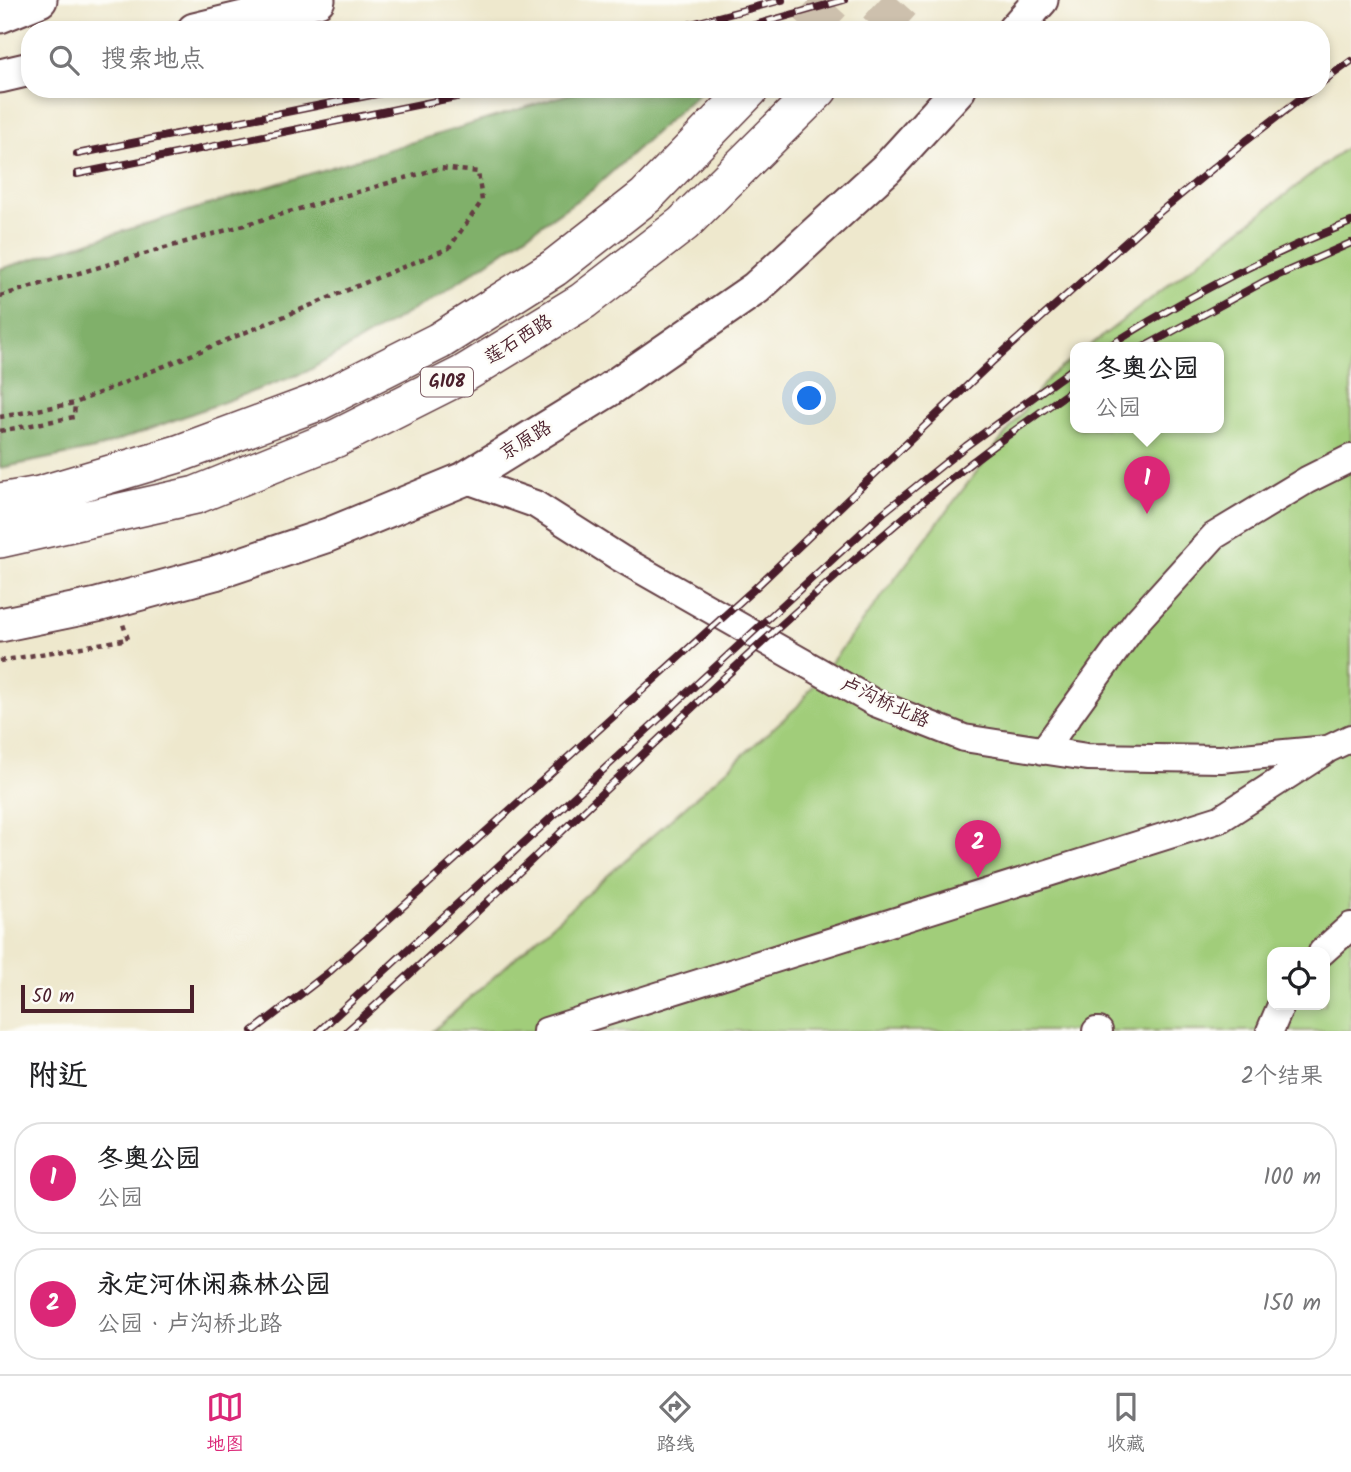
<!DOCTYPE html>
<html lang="zh">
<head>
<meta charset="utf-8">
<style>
	body { margin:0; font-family:Kalam,"LXGW WenKai TC",sans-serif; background:#f6f6f6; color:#202124 }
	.controls { position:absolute; right:21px; bottom:21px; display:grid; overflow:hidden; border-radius:14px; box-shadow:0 4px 10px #0003 }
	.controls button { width:63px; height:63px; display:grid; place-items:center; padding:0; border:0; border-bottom:2px solid #e0e0e0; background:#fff; color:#202124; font:35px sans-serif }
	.scale { position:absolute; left:21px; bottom:18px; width:173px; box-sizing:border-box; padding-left:7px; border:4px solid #4a1f2b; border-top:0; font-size:19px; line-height:24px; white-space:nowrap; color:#4a1f2b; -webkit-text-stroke:5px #fdfcf7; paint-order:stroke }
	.you { position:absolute; left:810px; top:399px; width:24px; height:24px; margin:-18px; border:5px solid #fff; border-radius:50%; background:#1a73e8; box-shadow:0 0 0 10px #1a73e833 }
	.badge { display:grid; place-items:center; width:46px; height:46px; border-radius:50%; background:#db2777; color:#fff; font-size:23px; font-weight:700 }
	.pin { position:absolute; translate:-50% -58px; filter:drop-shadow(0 2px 4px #0008) }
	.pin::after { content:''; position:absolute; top:37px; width:24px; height:21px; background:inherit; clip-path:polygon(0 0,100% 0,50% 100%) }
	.popup { position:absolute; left:1070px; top:342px; width:154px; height:91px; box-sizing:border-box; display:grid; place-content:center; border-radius:14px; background:#fff; filter:drop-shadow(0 2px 5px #0005); font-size:23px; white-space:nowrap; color:#757577 }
	.popup b { font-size:26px; color:#202124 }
	.popup::after { content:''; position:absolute; left:50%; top:100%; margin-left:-14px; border:14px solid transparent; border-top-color:#fff }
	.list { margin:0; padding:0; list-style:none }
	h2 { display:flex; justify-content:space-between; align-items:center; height:91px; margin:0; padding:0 28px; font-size:30px }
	h2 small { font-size:23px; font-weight:400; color:#757577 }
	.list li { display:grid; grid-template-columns:46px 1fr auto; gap:21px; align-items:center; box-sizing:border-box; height:112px; margin:0 14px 14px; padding:0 14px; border:2px solid #e0e0e0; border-radius:28px }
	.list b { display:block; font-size:26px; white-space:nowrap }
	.list p { margin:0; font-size:23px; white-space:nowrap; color:#757577 }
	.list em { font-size:23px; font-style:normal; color:#757577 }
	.icon { flex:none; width:38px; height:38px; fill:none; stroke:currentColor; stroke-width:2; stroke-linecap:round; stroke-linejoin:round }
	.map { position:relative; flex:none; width:1351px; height:1031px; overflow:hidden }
	.search { position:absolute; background:#fff; box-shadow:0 4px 10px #0003; left:21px; right:21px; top:21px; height:77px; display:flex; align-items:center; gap:18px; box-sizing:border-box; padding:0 24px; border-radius:28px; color:#757577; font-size:26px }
	.sheet { height:343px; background:#fff }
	nav { display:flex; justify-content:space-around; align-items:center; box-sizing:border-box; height:98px; border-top:2px solid #e0e0e0; background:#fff; font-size:19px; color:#757577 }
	nav a { display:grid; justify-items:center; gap:4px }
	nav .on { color:#db2777 }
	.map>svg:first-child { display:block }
</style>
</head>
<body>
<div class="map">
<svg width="1351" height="1031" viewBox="0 0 1351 1031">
	<rect width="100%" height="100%" fill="#fdfcf7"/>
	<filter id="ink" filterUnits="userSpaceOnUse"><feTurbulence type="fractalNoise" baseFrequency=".0143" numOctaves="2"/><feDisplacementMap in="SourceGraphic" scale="14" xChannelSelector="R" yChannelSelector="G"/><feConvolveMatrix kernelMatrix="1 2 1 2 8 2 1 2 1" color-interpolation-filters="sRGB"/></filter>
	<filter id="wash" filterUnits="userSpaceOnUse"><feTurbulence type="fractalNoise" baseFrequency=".00686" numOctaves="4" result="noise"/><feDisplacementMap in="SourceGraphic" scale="28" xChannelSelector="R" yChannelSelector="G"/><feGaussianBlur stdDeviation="1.57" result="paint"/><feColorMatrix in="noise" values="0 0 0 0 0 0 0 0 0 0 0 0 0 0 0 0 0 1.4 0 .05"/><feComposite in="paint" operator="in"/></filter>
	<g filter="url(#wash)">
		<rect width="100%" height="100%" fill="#eee8cd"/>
		<!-- green -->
		<path fill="#a1cd7a" stroke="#767652" stroke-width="2" fill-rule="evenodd" d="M 1351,144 L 1351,1031 L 433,1031 L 797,707 L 1049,377 L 1075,357 L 1075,428 L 1219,428 L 1219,348 L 1087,348 ZM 1272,952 L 1325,952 L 1325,1005 L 1272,1005 Z"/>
		<!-- forest -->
		<path fill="#80b06a" stroke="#65684a" stroke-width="2" d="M 585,89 L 703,89 L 592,190 L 444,292 L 306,372 L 95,449 L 0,468 L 0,269 Z"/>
	</g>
	<g filter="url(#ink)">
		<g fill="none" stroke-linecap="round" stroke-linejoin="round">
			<!-- highway-tunnel -->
			<path stroke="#cdc0ad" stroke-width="37" stroke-dasharray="37 18" stroke-linecap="butt" d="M 807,30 L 835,0
				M 877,30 L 904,0"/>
			<defs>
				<path id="minor" d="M 464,479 L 535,504 L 620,558 L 875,703 L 964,738 L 1087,757 L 1221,759 L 1328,749 L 1351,738
					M 1043,751 L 1137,621 L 1214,536 L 1307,480 L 1351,458
					M 1322,952 L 1351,926
					M 546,1031 L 1220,819 L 1324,752
					M 1096,1031 L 1099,1031
					M 1270,1031 L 1281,1005"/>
				<path id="major" d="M 0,16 L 40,0
					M 194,30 L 318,0
					M 1014,30 L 1041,0
					M 0,76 L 30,69
					M 0,625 L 97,605 L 215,573 L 328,535 L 464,479 L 607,391 L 756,288 L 887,168 L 959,89"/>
				<path id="highway" d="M 0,502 L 40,495 L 178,454 L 318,402 L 439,341 L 554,268 L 646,196 L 750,89
					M 0,539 L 196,495 L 337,438 L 462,375 L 583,301 L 683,224 L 819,89"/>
			</defs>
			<!-- minor casing -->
			<use href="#minor" stroke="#633d43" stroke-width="30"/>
			<!-- major casing -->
			<use href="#major" stroke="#633d43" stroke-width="37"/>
			<!-- highway casing -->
			<use href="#highway" stroke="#633d43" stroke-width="40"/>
			<!-- path -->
			<path stroke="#633d43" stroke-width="4.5" stroke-dasharray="5 5" stroke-linecap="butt" d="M 0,296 L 440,168 L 478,172 L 482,201 L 449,248 L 75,403 L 0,417
				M 0,431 L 74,417 L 75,403
				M 0,661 L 128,639 L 123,624"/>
			<!-- minor -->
			<use href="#minor" stroke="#fff" stroke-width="26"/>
			<!-- major -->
			<use href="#major" stroke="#fff" stroke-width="33"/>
			<!-- highway -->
			<use href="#highway" stroke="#fff" stroke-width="37"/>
			<defs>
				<path id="rail" d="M 669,30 L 782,0
					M 737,30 L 844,0
					M 1321,83 L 1351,61
					M 77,154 L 401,89
					M 77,174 L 495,89
					M 1106,348 C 1184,298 1265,256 1351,222
					M 1142,348 L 1265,281 L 1351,243
					M 253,1031 L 328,973 L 418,893 L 752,591 L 992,362 L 1155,216 L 1246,141 L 1313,89
					M 319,1031 L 884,512 L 966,446 L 1075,367
					M 347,1031 C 558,844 751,637 972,462 C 1005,436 1041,412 1075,388"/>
			</defs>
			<!-- rail casing -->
			<use href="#rail" stroke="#4a1f2b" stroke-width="8"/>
			<!-- rail -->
			<use href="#rail" stroke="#fdfcf7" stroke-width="5" stroke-dasharray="16" stroke-linecap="butt"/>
		</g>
	</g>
	<g text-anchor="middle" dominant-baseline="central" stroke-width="5" stroke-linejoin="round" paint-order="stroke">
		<!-- shield labels -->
		<rect fill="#fdfcf7" stroke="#806168" stroke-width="2" x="421" y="367.5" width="52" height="29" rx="5"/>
		<g font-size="18" font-weight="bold" fill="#4a1f2b">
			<text x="447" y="382">G108</text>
		</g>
		<!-- street labels -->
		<g font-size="19" fill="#4a1f2b" stroke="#fdfcf7">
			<text transform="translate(519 340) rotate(-32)">莲石西路</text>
			<text transform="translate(526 441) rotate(-32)">京原路</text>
			<text transform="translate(885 703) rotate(25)">卢沟桥北路</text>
		</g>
	</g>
</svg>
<div class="controls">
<button><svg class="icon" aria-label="locate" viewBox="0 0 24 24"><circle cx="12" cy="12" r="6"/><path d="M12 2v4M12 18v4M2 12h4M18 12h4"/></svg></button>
</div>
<div class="scale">50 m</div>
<div class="you"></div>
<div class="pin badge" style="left:1147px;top:514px">1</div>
<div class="popup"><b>冬奥公园</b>公园</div>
<div class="pin badge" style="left:978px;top:878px">2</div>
<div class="search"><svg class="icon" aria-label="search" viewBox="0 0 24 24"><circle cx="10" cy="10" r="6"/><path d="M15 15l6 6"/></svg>搜索地点</div>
</div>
<section class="sheet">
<h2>附近<small>2个结果</small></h2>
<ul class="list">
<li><span class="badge">1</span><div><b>冬奥公园</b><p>公园</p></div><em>100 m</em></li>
<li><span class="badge">2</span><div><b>永定河休闲森林公园</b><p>公园 · 卢沟桥北路</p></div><em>150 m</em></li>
</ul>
</section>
<nav>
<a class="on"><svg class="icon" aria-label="map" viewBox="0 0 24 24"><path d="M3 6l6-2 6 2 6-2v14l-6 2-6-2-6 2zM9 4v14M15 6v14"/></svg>地图</a>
<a><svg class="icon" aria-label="directions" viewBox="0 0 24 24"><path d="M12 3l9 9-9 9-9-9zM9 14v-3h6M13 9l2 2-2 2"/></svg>路线</a>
<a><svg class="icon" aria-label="saved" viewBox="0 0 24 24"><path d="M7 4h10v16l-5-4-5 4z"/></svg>收藏</a>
</nav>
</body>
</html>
